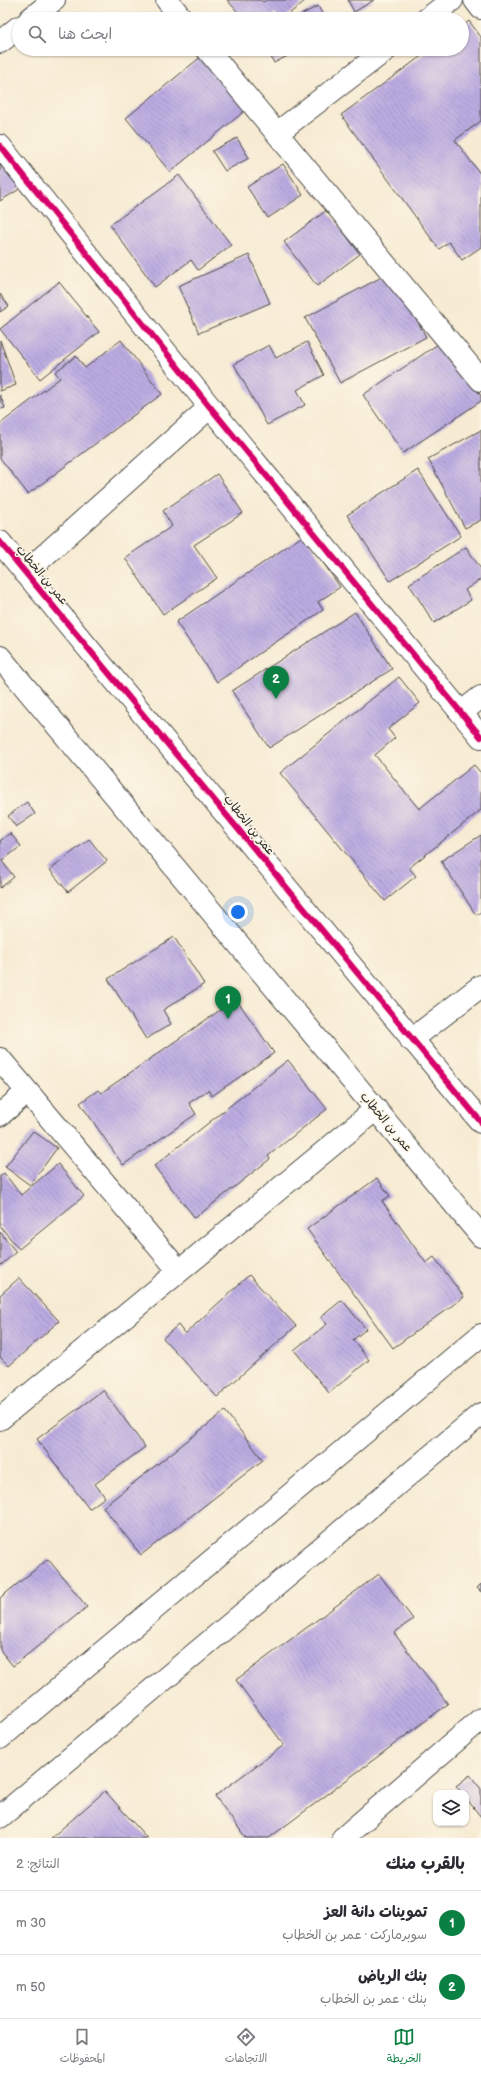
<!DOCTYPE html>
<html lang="ar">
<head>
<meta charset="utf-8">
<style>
	body { margin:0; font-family:"Balsamiq Sans","Playpen Sans Arabic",sans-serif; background:#f2f2f3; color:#2b2b33; direction:rtl }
	.controls { position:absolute; right:12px; bottom:12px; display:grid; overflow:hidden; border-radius:8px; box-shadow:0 1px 3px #0004 }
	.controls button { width:36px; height:36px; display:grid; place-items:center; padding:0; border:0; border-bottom:1px solid #e1e1e2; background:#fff; color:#2b2b33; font:20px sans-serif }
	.you { position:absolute; left:238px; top:912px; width:14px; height:14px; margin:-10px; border:3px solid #fff; border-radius:50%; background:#1a73e8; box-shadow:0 0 0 6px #1a73e833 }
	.badge { display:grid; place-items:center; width:26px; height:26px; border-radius:50%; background:#0b8043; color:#fff; font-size:13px; font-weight:700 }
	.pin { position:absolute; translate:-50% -33px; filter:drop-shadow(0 1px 2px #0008) }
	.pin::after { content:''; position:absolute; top:21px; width:14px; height:12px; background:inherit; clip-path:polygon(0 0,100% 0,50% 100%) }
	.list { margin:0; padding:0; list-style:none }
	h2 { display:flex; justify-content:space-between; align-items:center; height:52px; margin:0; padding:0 16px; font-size:17px }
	h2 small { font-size:13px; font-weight:400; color:#7c7c81 }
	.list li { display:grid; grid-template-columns:26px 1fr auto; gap:12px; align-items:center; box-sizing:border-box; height:64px; padding:0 16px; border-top:1px solid #e1e1e2 }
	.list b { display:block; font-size:15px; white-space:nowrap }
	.list p { margin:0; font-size:13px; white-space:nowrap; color:#7c7c81 }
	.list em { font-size:13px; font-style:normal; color:#7c7c81 }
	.icon { flex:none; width:22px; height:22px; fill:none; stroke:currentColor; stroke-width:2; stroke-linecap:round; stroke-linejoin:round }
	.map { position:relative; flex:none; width:481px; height:1838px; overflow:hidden; direction:ltr }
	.search { position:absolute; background:#fff; box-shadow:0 1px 3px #0004; left:12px; right:12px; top:12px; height:44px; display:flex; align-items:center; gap:10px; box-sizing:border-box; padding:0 14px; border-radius:22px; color:#7c7c81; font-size:15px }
	.sheet { height:180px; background:#fff }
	nav { display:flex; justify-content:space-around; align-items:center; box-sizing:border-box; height:56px; border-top:1px solid #e1e1e2; background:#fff; font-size:11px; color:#7c7c81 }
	nav a { display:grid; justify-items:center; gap:2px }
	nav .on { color:#0b8043 }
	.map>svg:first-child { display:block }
</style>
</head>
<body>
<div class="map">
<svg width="481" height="1838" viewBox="0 0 481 1838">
	<defs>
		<pattern id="building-back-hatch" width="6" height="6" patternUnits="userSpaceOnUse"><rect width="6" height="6" fill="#bcace2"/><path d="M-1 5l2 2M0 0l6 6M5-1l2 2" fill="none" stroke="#998cb7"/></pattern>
	</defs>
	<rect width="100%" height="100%" fill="#fcf5e5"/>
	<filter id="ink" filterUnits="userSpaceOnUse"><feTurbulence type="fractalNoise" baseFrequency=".025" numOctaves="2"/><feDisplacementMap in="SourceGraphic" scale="8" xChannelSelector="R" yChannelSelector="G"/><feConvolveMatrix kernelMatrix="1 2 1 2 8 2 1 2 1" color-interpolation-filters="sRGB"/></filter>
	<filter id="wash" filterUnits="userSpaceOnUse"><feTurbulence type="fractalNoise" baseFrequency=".012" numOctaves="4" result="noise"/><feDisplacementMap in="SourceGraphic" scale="16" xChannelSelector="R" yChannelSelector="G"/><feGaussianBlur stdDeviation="0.9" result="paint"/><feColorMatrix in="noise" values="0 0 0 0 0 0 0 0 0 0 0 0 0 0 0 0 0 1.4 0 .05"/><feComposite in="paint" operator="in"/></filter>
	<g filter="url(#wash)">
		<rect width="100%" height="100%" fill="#f7ebd3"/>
		<g id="blocks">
			<!-- building -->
			<path fill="url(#building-back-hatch)" d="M 227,0 L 261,0 L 263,2 L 266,0 L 306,0 L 283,19 L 280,19 L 275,13 L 269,19 L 244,19 Z
				M 348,0 L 374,0 L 354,12 Z
				M 318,6 L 325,19 L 293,19 Z
				M 469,21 L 481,37 L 481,121 L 455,140 L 481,175 L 481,247 L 462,260 L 449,242 L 439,249 L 341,115 L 431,49 L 462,49 L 462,27 Z
				M 267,49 L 301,49 L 274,63 Z
				M 203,55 L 247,109 L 170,172 L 126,118 Z
				M 237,138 L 249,158 L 225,171 L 212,151 Z
				M 0,151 L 23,187 L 0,201 Z
				M 283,164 L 303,195 L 268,218 L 247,187 Z
				M 179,175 L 231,245 L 198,270 L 191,260 L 155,287 L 110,225 Z
				M 327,210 L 360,254 L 317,286 L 284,242 Z
				M 249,255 L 270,303 L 199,333 L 178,286 Z
				M 391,272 L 426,337 L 340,383 L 305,318 Z
				M 59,282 L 99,332 L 40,379 L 0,329 Z
				M 0,294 L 9,306 L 0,312 Z
				M 0,340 L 16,385 L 0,391 Z
				M 121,340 L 162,394 L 28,494 L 0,458 L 0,424 L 60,378 L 55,372 L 76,356 L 85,368 Z
				M 444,340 L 481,396 L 481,401 L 403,453 L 363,395 Z
				M 307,342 L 324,375 L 297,390 L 305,405 L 267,425 L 234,364 L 269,345 L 276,358 Z
				M 0,395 L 5,408 L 0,409 Z
				M 481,430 L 481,520 L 465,528 L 428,459 Z
				M 418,470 L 461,536 L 390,581 L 347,515 Z
				M 217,474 L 243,513 L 194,545 L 217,578 L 163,614 L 125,558 L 172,526 L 163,511 Z
				M 304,535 L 340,587 L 318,602 L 323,610 L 217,682 L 176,622 Z
				M 466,547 L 481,569 L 481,579 L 465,590 L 471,600 L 434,623 L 409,584 Z
				M 355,612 L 392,669 L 269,748 L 232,691 Z
				M 399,677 L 420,703 L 388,729 L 395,738 L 375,755 L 419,809 L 474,765 L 481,773 L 481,810 L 409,868 L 416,876 L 385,901 L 280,773 Z
				M 27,802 L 35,814 L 16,827 L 8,816 Z
				M 10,833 L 21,846 L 2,861 L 14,877 L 0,888 L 0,841 Z
				M 481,835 L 481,912 L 476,915 L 441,861 Z
				M 89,839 L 107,861 L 68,892 L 50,870 Z
				M 174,937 L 204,984 L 163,1010 L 171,1024 L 146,1039 L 108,979 Z
				M 236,999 L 274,1053 L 212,1096 L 208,1090 L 189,1103 L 196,1114 L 123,1165 L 80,1103 L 98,1090 L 101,1093 Z
				M 288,1060 L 327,1109 L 268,1156 L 270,1159 L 195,1218 L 154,1166 Z
				M 33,1131 L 57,1148 L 30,1185 L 5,1167 Z
				M 58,1164 L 84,1196 L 19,1249 L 0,1226 L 0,1176 L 4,1173 L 21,1195 Z
				M 377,1178 L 390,1196 L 382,1201 L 426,1263 L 434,1257 L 464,1297 L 393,1348 L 307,1229 Z
				M 0,1232 L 16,1252 L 0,1266 Z
				M 249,1275 L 296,1326 L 217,1397 L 163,1338 L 178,1325 L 185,1334 Z
				M 19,1278 L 59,1321 L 9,1366 L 0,1357 L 0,1295 Z
				M 342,1300 L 366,1329 L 353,1340 L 369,1360 L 329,1393 L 294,1350 L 327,1324 L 321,1317 Z
				M 103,1390 L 145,1447 L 95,1484 L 105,1497 L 89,1509 L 37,1439 Z
				M 225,1411 L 263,1460 L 141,1555 L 103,1507 Z
				M 48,1559 L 87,1607 L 13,1666 L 0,1650 L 0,1598 Z
				M 379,1574 L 413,1619 L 394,1633 L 448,1704 L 269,1838 L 246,1838 L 215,1796 L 284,1745 L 236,1680 Z
				M 481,1584 L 481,1592 L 477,1588 Z
				M 470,1775 L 481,1789 L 481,1817 L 466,1798 L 466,1793 L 462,1793 L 456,1786 Z
				M 105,1791 L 147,1838 L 51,1838 Z"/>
		</g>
	</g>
	<g filter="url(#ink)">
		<use href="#blocks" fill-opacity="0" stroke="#4a4844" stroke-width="1"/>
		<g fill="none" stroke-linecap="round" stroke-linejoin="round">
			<defs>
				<path id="minor" d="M 167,0 L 182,19
					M 475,0 L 481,8
					M 30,19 L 54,0
					M 427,19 L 452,0
					M 0,42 L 19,27
					M 207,49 L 481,380
					M 277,133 L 387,49
					M 0,146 L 210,407 L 481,737
					M 26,572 L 210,407
					M 462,712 L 481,697
					M 411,1040 L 481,986
					M 0,1059 L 179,1271
					M 0,1115 L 27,1092
					M 0,1419 L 376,1109
					M 0,1738 L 481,1335
					M 0,1817 L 481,1414
					M 343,1838 L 481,1719"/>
				<path id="tertiary" d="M 0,542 L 481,1122
					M 0,657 L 481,1236"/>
			</defs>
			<!-- minor casing -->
			<use href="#minor" stroke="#4a4844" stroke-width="24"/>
			<!-- tertiary casing -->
			<use href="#tertiary" stroke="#4a4844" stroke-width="24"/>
			<!-- minor -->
			<use href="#minor" stroke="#fff" stroke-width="22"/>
			<!-- tertiary -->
			<use href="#tertiary" stroke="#fff" stroke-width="22"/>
			<defs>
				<path id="cycleway" d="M 0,146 L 210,407 L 481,737
					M 0,542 L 481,1122"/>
			</defs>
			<!-- cycleway casing -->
			<use href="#cycleway" stroke="#fcf5e5" stroke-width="8"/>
			<!-- cycleway -->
			<use href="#cycleway" stroke="#d6006c" stroke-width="6"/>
		</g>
	</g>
	<g text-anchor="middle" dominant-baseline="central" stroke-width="3.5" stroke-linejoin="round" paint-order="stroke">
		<!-- street labels -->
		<g font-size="12" fill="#2b2b2b" stroke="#fcf5e5">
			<text transform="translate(42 575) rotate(50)">عمر بن الخطاب</text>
			<text transform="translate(249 825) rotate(51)">عمر بن الخطاب</text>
			<text transform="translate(386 1122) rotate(50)">عمر بن الخطاب</text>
		</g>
	</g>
</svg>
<div class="controls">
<button><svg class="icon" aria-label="layers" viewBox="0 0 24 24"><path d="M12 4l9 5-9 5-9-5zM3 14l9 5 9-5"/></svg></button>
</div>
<div class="you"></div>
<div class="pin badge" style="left:228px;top:1019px">1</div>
<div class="pin badge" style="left:276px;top:699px">2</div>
<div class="search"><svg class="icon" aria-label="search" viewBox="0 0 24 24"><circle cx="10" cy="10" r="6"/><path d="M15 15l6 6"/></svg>ابحث هنا</div>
</div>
<section class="sheet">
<h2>بالقرب منك<small>النتائج: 2</small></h2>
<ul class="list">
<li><span class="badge">1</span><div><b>تموينات دانة العز</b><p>سوبرماركت · عمر بن الخطاب</p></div><em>30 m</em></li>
<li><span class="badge">2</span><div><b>بنك الرياض</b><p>بنك · عمر بن الخطاب</p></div><em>50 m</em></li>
</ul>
</section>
<nav>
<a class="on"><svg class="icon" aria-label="map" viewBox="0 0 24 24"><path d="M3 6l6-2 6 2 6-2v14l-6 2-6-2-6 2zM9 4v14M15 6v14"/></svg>الخريطة</a>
<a><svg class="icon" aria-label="directions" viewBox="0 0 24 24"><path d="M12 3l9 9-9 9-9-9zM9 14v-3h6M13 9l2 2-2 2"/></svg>الاتجاهات</a>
<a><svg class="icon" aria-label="saved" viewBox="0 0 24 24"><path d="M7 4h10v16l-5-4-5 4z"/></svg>المحفوظات</a>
</nav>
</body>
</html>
